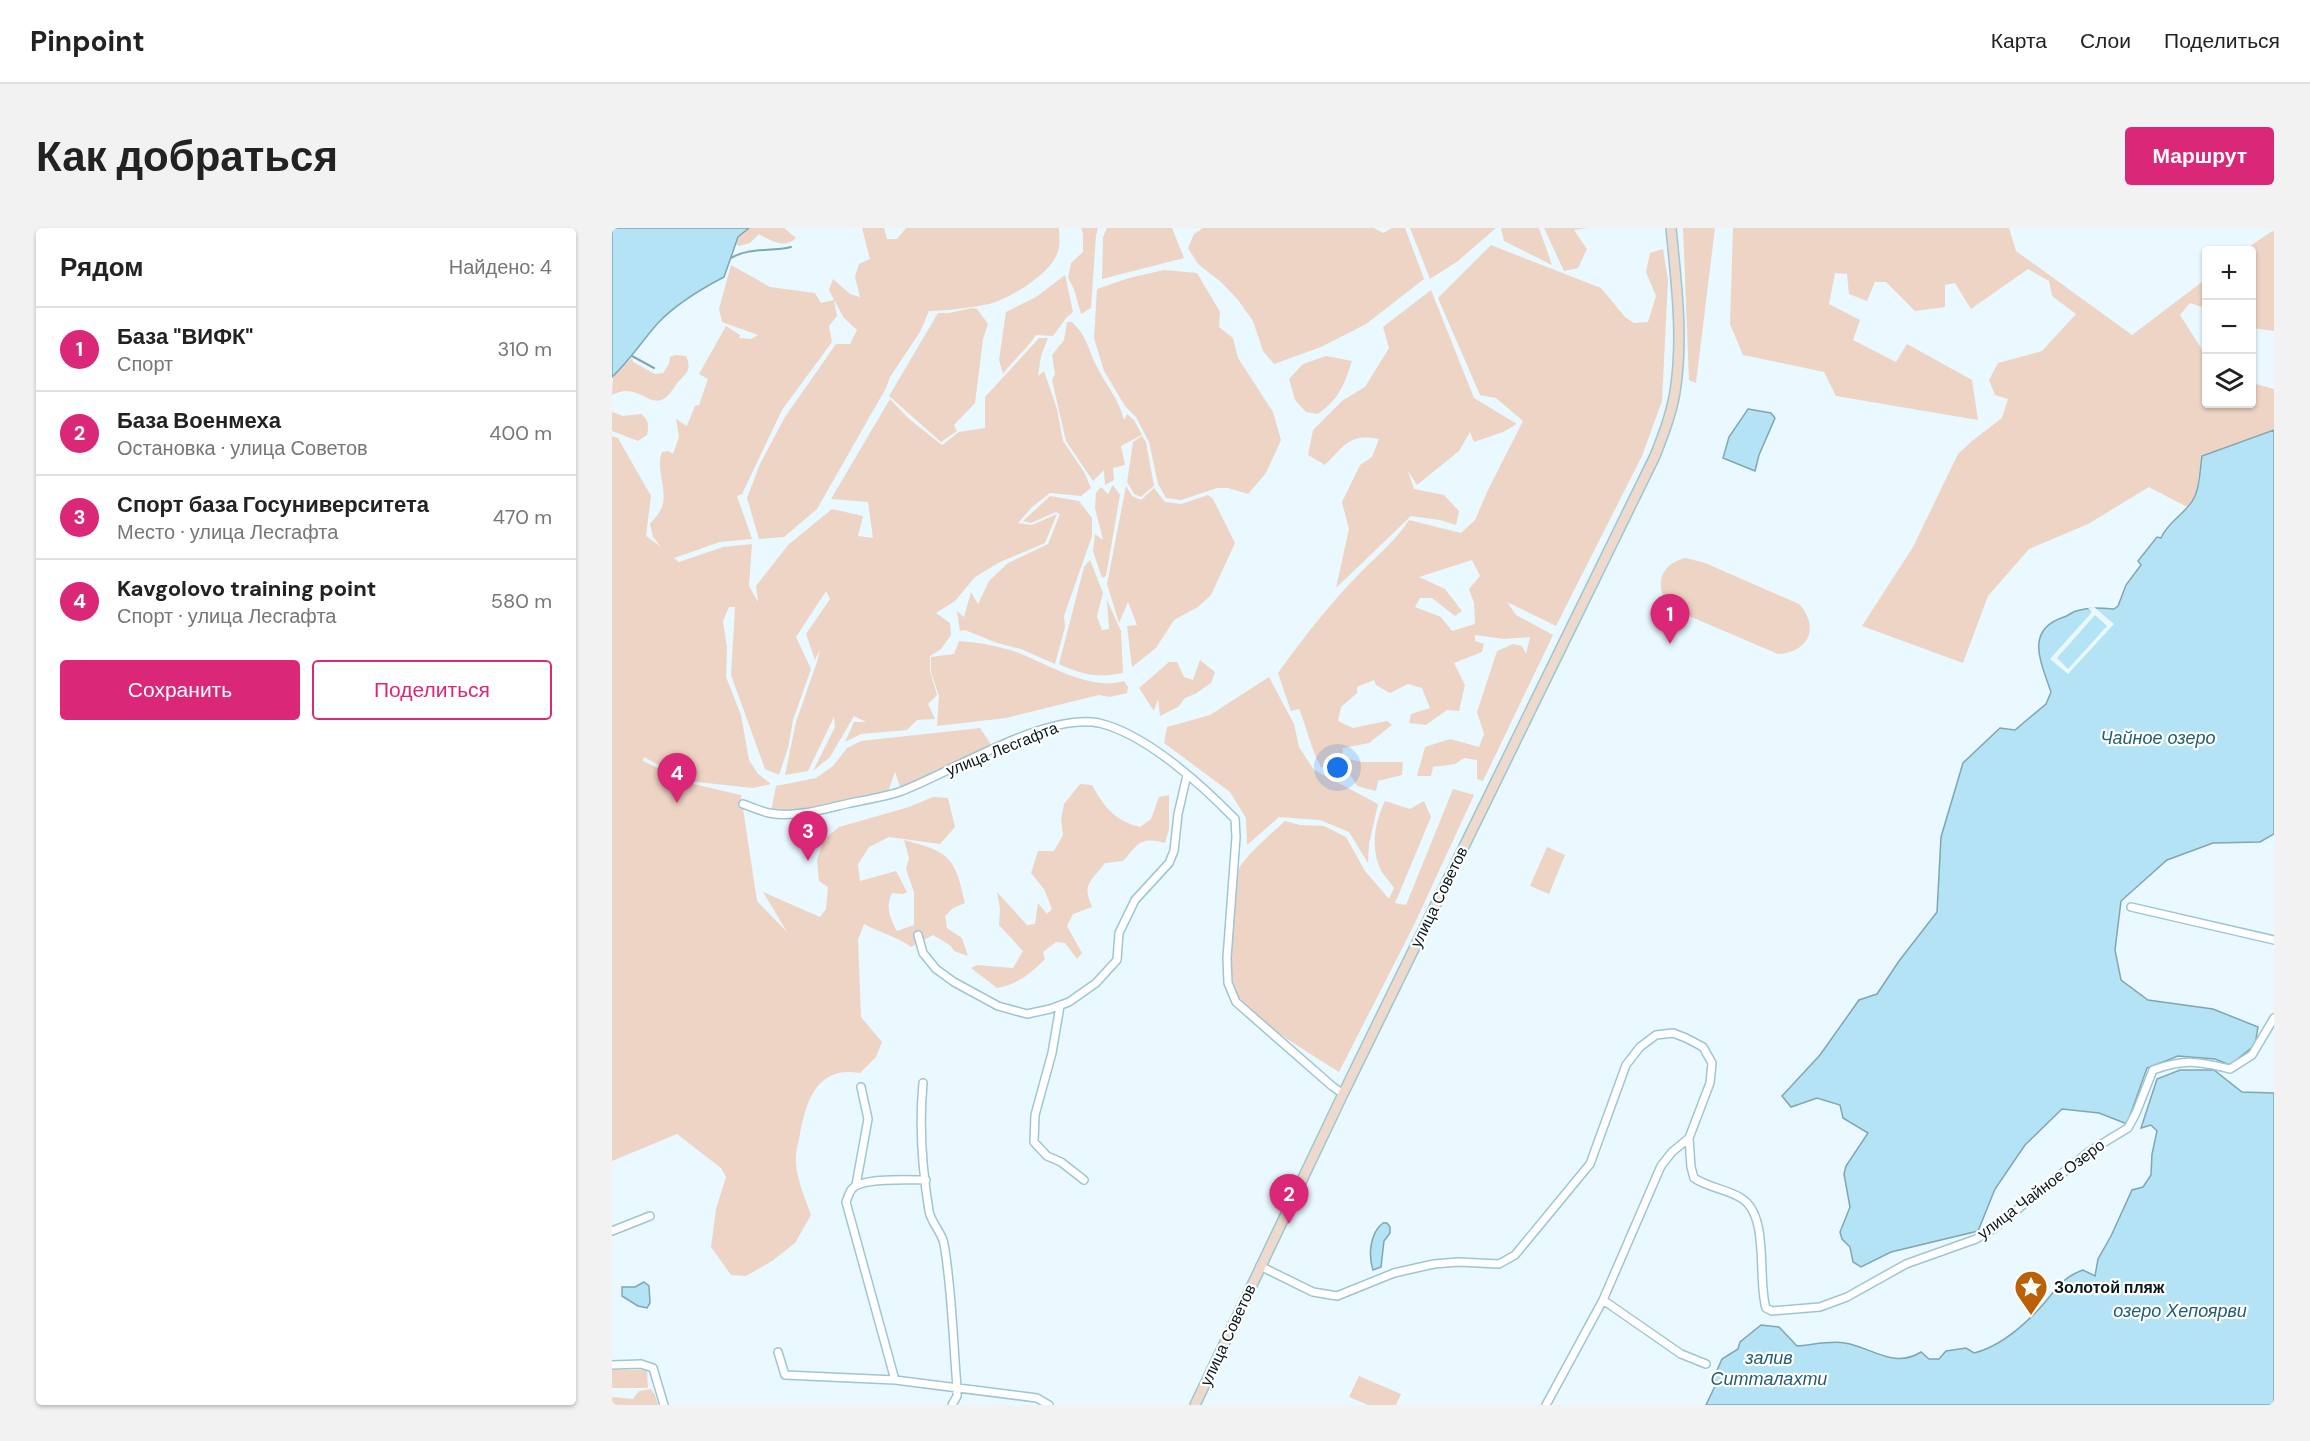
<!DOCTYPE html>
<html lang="ru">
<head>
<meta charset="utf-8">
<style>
	body { margin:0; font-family:"DM Sans",sans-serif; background:#f2f2f2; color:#222 }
	.controls { position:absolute; right:18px; top:18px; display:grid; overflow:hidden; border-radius:6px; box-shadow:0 2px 4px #0004 }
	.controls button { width:54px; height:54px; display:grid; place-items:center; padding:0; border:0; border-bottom:2px solid #e0e0e0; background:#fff; color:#222; font:30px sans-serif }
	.you { position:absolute; left:726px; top:540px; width:21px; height:21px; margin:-15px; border:4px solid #fff; border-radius:50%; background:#1a73e8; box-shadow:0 0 0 9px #1a73e833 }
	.badge { display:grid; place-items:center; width:39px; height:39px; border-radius:50%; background:#db2777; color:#fff; font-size:20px; font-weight:700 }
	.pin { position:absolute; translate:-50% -50px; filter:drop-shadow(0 2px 3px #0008) }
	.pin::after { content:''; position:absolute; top:32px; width:21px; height:18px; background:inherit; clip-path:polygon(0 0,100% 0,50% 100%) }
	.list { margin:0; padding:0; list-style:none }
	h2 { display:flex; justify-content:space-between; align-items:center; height:78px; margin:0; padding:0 24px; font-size:26px }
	h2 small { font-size:20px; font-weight:400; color:#767676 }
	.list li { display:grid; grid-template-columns:39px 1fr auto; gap:18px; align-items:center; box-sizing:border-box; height:84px; padding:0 24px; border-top:2px solid #e0e0e0 }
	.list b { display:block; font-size:22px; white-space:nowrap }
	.list p { margin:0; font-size:20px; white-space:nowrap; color:#767676 }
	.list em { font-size:20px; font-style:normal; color:#767676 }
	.actions { display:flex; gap:12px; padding:18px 24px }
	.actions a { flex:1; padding:14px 0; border:2px solid #db2777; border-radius:6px; text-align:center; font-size:21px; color:#db2777 }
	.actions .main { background:#db2777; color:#fff }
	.icon { flex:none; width:33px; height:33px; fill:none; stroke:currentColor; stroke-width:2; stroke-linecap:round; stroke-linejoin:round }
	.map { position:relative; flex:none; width:1662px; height:1177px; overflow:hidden; border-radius:6px }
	header { display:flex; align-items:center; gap:36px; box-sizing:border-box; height:84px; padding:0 30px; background:#fff; border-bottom:2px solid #e0e0e0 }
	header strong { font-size:28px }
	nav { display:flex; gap:33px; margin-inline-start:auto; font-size:21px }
	.intro { display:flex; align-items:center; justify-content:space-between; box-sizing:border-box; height:144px; padding:0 36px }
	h1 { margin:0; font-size:42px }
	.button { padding:15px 27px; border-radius:6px; background:#db2777; color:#fff; font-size:21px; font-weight:700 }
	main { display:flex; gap:36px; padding:0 36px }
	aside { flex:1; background:#fff; border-radius:6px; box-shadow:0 2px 4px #0004 }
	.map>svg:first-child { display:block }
</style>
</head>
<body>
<header>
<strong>Pinpoint</strong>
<nav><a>Карта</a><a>Слои</a><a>Поделиться</a></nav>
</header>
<div class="intro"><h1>Как добраться</h1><a class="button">Маршрут</a></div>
<main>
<aside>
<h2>Рядом<small>Найдено: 4</small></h2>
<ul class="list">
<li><span class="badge">1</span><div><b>База &quot;ВИФК&quot;</b><p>Спорт</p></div><em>310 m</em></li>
<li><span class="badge">2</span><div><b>База Военмеха</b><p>Остановка · улица Советов</p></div><em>400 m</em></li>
<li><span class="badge">3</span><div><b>Спорт база Госуниверситета</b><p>Место · улица Лесгафта</p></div><em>470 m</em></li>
<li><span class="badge">4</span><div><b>Kavgolovo training point</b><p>Спорт · улица Лесгафта</p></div><em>580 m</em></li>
</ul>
<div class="actions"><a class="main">Сохранить</a><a>Поделиться</a></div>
</aside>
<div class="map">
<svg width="1662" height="1177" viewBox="0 0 1662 1177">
	<rect width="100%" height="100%" fill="#e9f9ff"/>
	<!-- green -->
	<path fill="#eed4c4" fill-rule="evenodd" d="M 137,0 L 172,0 L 184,10 C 173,21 159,13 147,6 L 138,15 L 127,18 L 124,16 L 127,9 Z
		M 250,0 L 272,0 L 275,11 L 285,11 L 294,0 L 447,0 C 447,6 448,13 447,19 C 444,42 406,65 386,73 C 372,79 332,83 317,83 L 308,104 L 278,149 L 274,160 L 205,281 L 172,309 L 147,311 L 135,270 L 148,236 L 173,189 L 224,116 L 238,116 L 245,102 L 232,90 L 222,72 L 225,88 L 217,98 L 220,114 L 170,182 L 130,266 L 125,268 L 140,311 L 108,314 L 62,330 L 67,334 L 111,319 L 140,316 L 137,358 L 146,374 L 144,358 L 176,317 L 220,281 L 251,288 L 246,308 L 261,310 L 256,274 L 219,271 L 278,171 L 296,190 L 330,217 L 347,204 L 373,200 L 373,169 L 427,110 L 436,110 L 429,128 L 426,148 L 432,143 L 445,181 L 451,213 L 472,244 L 479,260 L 469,268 L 438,265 L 420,279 L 406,295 L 420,297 L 445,286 L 433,315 L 388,334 L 363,349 L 343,373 L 324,385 L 338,395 L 339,407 L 329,421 L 318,428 L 318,443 L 325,467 L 316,476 L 323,491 L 305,492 L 295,502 L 249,506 L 233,514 L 242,494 L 254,494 L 242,488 L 218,529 L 201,543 L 223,499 L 222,489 L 196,543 L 173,547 L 184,494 L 205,434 L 208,421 L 203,432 L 194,406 L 218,371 L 214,363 L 184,409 L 199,441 L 181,492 L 176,520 L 167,547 L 153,541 L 119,447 L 123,379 L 117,379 L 111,393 L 115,420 L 114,449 L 129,487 L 137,532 L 146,546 L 159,556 L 141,560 L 76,553 L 32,529 L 31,533 L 77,555 L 129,567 L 145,673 L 175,704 L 151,664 L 208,689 L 214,681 L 216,659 L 207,653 L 205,632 L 212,611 L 227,599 L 297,579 L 321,569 L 336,570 L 343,599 L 328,616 L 277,609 L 257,619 L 246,636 L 248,653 L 284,643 L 295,664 L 291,666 L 280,665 C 273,679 278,690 285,703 L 302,697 L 302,664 L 294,641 L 297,630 L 292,612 C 337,624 343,628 353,675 L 341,680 L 333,688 L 335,700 L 350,710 L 356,728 L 342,723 L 339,718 L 321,707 L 299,719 C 285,708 267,705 252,696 L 246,712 L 249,789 L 270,814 L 264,829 L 248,845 C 206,838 195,870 188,905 C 187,914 183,924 184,933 C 184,950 193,970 199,987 L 183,1015 L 160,1033 L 134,1048 L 119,1047 L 99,1019 L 104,981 L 114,949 L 109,940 L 65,906 L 0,933 L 0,208 L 6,210 L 39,268 L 34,308 L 49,319 L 41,309 L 38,296 C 42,291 48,285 50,279 C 56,261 43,241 50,224 L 56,223 L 61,226 L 67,209 L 64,191 L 75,198 L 83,178 L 87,177 L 96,151 L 87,146 L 114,98 L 128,107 L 127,110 L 139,111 L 146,107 L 110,94 L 107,81 L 119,37 L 158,59 L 203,65 L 209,75 L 222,72 L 217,62 L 221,51 L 238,66 L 248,69 L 243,49 L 247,36 L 258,31 Z
		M 469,0 L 486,0 L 484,7 L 479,80 L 469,86 L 462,61 L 456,50 L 459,35 L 471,24 L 471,6 Z
		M 495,0 L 560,0 L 572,30 L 490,51 L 491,9 Z
		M 591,0 L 762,0 L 771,5 L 780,0 L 793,0 L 812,51 L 754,96 L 709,119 L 662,136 L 651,123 L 641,93 L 626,72 L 609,54 L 586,36 L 576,20 L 582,6 Z
		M 798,0 L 884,0 L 846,33 L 818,51 Z
		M 889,0 L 927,0 L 940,37 L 892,13 Z
		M 932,0 L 976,0 L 962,2 L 975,21 L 966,40 L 952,43 Z
		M 1071,0 L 1103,0 L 1084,155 L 1077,152 Z
		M 1121,0 L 1397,0 L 1404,23 L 1520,107 L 1594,51 L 1594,75 L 1590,79 L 1578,75 L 1568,87 L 1594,128 L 1594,176 L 1640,176 L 1640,155 L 1662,161 L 1662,202 L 1590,228 L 1583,269 L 1575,279 L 1537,259 L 1476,296 L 1417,321 L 1376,368 L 1351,435 L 1250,398 L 1301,319 L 1346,226 L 1360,213 L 1390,190 L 1396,171 L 1383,167 L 1377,152 L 1386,135 L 1430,123 L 1464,86 L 1440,68 L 1437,53 L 1416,41 L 1359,81 L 1343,55 L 1333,57 L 1333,79 L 1303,83 L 1274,54 L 1263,54 L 1255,73 L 1237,66 L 1235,46 L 1223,45 L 1217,76 L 1248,92 L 1241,112 L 1284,134 L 1295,116 L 1360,152 L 1366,192 L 1224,168 L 1212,144 L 1131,127 L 1118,96 Z
		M 1662,2 L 1662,103 L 1640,100 L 1640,51 L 1643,47 L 1640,48 L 1640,22 L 1632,22 Z
		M 879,17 L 989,60 L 1013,89 L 1022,95 L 1036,94 L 1044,68 L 1034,44 L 1038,25 L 1051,21 L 1056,52 L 1050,173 L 1030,228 L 944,398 L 895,374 L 904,387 L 941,407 L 871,553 L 865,551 L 865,532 L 852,530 L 843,536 L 821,539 L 819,548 L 805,548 L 813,519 L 838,511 L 867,519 L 872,506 L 865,484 L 885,423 L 901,416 L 910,418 L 914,426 L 918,409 L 893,411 L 863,407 L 863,413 L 872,416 L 870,424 L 842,435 L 853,457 L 847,483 L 835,482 L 814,497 L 797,495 L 799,486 L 818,480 L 810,460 L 796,456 L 778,465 L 764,457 L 762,452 L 745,459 L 745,465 L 729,479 L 726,493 L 741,500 L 775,493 L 780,497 L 757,515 L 731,520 L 730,529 L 749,534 L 791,534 L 790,547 L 766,553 L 764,563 L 745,558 L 736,543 L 709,539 C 699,521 695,500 687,481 L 679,483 L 666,445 C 691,410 719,374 750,343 C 767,326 784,312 797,292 L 849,305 L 863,292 L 876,262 L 911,193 L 884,170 L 868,167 L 826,70 ZM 860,332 L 868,348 L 857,361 L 862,375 L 863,396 L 840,403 L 829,389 L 803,379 L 808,370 L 820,370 L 843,388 L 850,383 L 833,361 L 807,349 Z
		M 552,42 L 585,45 L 608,84 L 607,99 L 621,110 L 626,130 L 661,184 L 669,212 L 654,245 L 636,266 L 616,260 L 605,260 L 569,272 L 554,270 L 546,256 L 537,214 L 524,189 L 513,178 L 492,143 L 482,110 L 485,61 L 517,50 Z
		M 453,47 L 461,84 L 454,90 L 441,108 L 424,107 C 414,122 401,132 391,146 L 387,132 L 394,84 L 424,69 Z
		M 819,62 L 862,170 L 905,196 L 891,204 L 862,214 L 858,204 L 847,223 L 805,257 L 796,243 L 802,261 L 832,267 L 847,283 L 844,297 L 828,292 L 799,288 L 724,360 L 737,301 L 730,274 L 748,237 L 760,229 L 767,211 C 736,205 732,219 713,237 L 696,227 L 701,202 L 730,173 L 753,159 L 777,120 L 771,99 Z
		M 360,80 L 365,81 L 376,96 L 371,111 L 363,175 L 342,197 L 345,203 L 329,214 L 277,168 L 326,85 L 337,85 Z
		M 455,94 L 460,94 C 477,111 475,120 485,139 C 494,157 507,171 512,192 L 515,186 L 522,192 L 530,207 L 509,218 L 513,237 L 501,240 L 502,252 L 493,257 L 492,242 L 481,253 L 454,213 L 440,152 L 443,146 L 440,127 L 452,112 Z
		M 64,127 L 74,128 C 79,140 77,143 68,152 C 63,157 59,166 53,170 C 37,181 25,153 0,167 L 1,148 L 20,130 L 21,134 L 43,146 L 51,145 L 57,136 L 58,129 Z
		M 714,128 L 740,133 C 732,157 728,170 706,186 L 694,184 L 683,172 L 677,151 L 691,136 Z
		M 0,184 L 11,188 L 29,186 C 37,192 37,198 35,207 L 26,213 L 0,203 Z
		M 530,208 L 534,214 L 542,258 L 529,269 L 522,266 L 515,254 L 521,214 Z
		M 501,257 L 508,267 L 494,348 L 490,350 L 481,323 L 483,306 L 491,312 L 483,280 L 484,265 L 489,259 L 496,266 Z
		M 514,258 L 520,268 L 529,272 L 542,260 L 553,274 L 569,276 L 596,267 L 601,271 L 623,315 L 599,367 L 586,379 L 562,392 L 544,420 L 520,439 L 515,398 L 525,397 L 516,374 L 507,395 L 495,356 Z
		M 438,268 L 467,273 L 480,290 L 480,308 L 452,388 L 453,399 L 443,436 L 409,421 L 385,415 L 353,402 L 348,403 L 345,383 L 352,389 L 359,364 L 366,376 L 377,353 L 396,335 L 436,316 L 448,286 L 444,284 L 419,295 L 411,293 Z
		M 1074,330 L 1093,335 L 1187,376 C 1208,399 1197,424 1166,426 L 1056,379 C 1043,357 1047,336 1074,330 Z
		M 478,332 L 491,365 L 485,388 L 490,402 L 497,401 L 495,372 L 509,403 L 511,445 C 484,450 472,447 447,436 L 472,339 Z
		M 347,413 C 364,414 381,417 398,422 C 432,433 475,464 512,453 L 516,459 L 515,465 L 498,469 L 487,467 L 394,490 L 325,498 L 327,468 L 319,444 L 319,429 L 342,426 Z
		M 588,432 L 603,444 L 599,455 L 583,466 L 573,470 L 566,479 L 548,488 L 546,471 L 542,483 L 527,460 L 557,434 L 565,434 L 572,449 L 581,452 Z
		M 657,449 L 682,496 L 687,519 L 702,542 L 766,576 L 757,616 L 756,635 L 737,604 L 708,592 L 667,589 L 635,617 L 634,590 L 618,564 L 552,515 L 555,499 L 598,487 Z
		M 368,500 L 382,521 L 348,540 L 289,561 L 283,544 L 276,564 L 209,581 L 159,583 L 164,558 L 204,550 L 221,538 L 235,520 L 249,513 Z
		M 468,556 L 480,557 C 492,579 503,593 528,599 L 539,591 L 547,569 L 557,567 L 557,601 L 553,615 C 528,608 526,616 511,633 L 493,635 C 480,653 469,655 480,679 L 461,686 L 455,698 L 470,725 L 465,731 L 453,715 L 444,714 L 431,724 L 433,731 C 420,745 404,757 385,760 L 359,740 L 365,737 L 401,740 L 411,723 L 387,697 L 388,681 L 385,664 L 415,697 L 423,696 L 426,675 L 435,686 L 440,681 L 432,661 L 419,645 L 426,623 L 442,623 L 451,607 L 449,591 L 452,576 Z
		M 841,561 L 862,567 L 802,697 L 727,844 C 704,829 632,787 623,763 C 616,743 618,657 628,639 C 633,629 663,602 673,593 L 688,597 L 712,598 L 734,609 L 753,643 L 777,671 L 782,660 C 777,652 768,644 766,635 C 759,614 764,592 773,573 L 798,581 L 812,573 L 819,589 L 783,675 L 794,677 Z
		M 935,619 L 953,627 L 937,666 L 918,658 Z
		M 0,1142 L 35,1142 L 36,1160 L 0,1160 Z
		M 747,1148 L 789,1166 L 784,1177 L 756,1177 L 737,1169 Z
		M 39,1161 L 43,1167 L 46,1177 L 0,1177 L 0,1169 L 21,1171 L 27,1163 Z"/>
	<!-- water -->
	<path fill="#b3e3f5" stroke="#80a6b4" stroke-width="1.5" d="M 0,0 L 137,0 L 126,9 L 112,49 C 89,61 64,76 46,95 C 30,113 18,132 0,149 Z
		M 1136,181 L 1159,185 L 1163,190 L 1147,227 L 1143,243 L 1111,230 L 1117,209 Z
		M 1662,202 L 1662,606 L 1648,614 L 1601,615 L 1555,632 L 1509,673 L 1503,722 L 1509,752 L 1536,772 L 1601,781 L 1646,799 L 1643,817 L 1618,837 L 1603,831 L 1566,828 L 1535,840 L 1515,896 L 1487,885 L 1450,881 L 1413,917 L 1383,961 L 1366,1003 L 1279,1024 L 1249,1039 L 1241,1034 L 1238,1019 L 1230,1011 L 1228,1004 L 1238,979 L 1232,946 L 1234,938 L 1256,905 L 1231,890 L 1228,877 L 1205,870 L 1179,879 L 1170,868 L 1208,827 L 1247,772 L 1265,766 L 1287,733 L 1325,684 L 1329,609 L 1351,535 L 1388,500 L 1403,502 L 1434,476 L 1439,464 C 1429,434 1412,402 1452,389 C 1456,388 1460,384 1464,383 C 1477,379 1488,380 1502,381 L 1506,378 L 1514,357 L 1529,337 L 1526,333 L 1545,309 L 1549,310 C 1556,293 1574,286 1582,270 C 1588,259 1588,241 1590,228 Z
		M 1568,842 L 1602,842 L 1630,864 L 1662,865 L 1662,1177 L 1094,1177 L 1104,1156 L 1102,1149 L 1110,1131 L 1126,1121 L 1128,1114 L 1149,1097 L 1167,1099 L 1185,1118 C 1200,1117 1219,1112 1233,1115 C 1261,1120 1282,1141 1309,1124 L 1317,1131 L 1327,1131 L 1334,1123 L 1354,1120 L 1362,1125 C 1387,1119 1410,1099 1427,1081 C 1443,1064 1448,1050 1471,1042 L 1483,1048 L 1486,1031 L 1499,1008 L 1520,962 L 1531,959 L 1539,947 L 1540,926 L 1545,903 L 1539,897 L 1529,900 L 1545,851 Z
		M 771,995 L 775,995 L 778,999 L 778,1005 L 772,1013 L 769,1039 L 761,1042 C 756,1027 758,1005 771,995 Z
		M 32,1054 L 37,1058 L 38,1075 L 35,1080 L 26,1078 L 10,1068 L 10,1059 L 23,1059 Z"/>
	<!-- pier -->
	<path fill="#e9f9ff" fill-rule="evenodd" d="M 1482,379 L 1502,396 L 1456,446 L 1438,431 L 1480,384 L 1476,380 ZM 1483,387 L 1495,398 L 1456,441 L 1445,430 Z"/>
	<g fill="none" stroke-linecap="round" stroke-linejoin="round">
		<!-- stream -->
		<path stroke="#80a6b4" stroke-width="2" d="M 119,30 C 137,19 159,24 179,19
			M 20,128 L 42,140"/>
		<defs>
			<path id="street" d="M 131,576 C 140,579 148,583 157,585 C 183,590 212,581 238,575 C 254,572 271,569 287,564 C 339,545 433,484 487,495 C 534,506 590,557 623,591 L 624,609 L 615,730 L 616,755 L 624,774 L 720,858 L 731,866
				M 1519,679 L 1662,712
				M 306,707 L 311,725 L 324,741 L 342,754 L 386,778 L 415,786 L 438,781 L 457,774 L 484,755 L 505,732 L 507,705 L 523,672 L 557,635 L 562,623 L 566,586 L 575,547
				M 448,778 L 440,825 L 423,887 L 422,914 L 435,928 L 449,934 L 472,952
				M 311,855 C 307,897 310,940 317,983 C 319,995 330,1004 332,1016 C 340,1061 341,1113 345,1159 L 345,1168 L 340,1177
				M 1077,910 L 1079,939 L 1082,950 C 1097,960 1115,961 1129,970 C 1158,987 1145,1051 1154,1080 L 1160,1083 L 1208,1079 L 1235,1069 L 1294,1036 L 1364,1011 L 1381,1001 L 1478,923 L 1516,900 L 1524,885 L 1541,842 C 1573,831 1585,833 1618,841 L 1640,827 L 1662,790
				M 314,952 C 299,952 249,949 240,961 C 237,964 236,970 234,974 L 283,1152 L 425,1170 L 437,1177
				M 244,957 L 256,891 L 249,859
				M 0,1003 L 38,988
				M 648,1038 L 701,1064 L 725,1068 L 782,1045 L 822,1036 L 846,1034 L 887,1036 L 903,1027 L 978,936 L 1014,837 L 1028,819 L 1044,807 L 1061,805 L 1074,810 L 1091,819 L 1100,835 L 1098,855 L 1077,910 L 1060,924 L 1049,938 L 991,1072 L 934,1177
				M 991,1072 L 1069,1126 L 1094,1136
				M 166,1124 L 173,1147 L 283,1152
				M 0,1137 L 29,1136 L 41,1140 L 52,1177"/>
			<path id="secondary" d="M 583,1177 L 731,866 L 1043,228 C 1052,205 1061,182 1064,157 C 1071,105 1064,52 1059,0"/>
		</defs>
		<!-- street casing -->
		<use href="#street" stroke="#9fc5d3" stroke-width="10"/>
		<!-- secondary casing -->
		<use href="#secondary" stroke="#9fc5d3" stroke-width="12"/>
		<!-- street -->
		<use href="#street" stroke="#fff" stroke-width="7"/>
		<!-- secondary -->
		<use href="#secondary" stroke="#eddacc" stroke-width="9"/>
	</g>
	<!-- icons -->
	<defs>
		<symbol id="sight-pin" viewBox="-11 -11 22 30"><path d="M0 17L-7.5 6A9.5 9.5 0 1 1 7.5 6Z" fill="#bb6005" stroke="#fff"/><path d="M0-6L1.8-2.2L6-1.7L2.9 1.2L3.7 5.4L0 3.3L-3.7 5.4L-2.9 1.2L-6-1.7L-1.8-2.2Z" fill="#fff"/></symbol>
	</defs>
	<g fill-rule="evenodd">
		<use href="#sight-pin" x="1400" y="1040" width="38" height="52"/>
	</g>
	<g text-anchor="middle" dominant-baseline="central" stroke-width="4.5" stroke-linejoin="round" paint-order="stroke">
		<!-- street labels -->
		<g font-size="16" fill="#09181d" stroke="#fff">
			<text transform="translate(390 521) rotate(-22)">улица Лесгафта</text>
			<text transform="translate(827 669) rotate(-64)">улица Советов</text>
			<text transform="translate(1429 961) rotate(-37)">улица Чайное Озеро</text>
			<text transform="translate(616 1107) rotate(-65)">улица Советов</text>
		</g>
		<!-- poi labels -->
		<g font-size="16" font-weight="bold" fill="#09181d" stroke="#fff" text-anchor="start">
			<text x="1442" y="1059">Золотой пляж</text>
		</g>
		<!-- water labels -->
		<g font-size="18" font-style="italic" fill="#215e71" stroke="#fff">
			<text x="1546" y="510">Чайное озеро</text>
			<text x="1568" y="1083">озеро Хепоярви</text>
			<text x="1157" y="1130">залив<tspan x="1157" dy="21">Ситталахти</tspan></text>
		</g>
	</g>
</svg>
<div class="controls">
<button>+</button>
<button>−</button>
<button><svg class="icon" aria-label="layers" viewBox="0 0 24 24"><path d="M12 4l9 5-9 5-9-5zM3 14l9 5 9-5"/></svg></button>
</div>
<div class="you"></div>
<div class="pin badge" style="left:1058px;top:416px">1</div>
<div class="pin badge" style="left:677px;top:996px">2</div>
<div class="pin badge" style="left:196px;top:633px">3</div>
<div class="pin badge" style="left:65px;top:575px">4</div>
</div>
</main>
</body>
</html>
